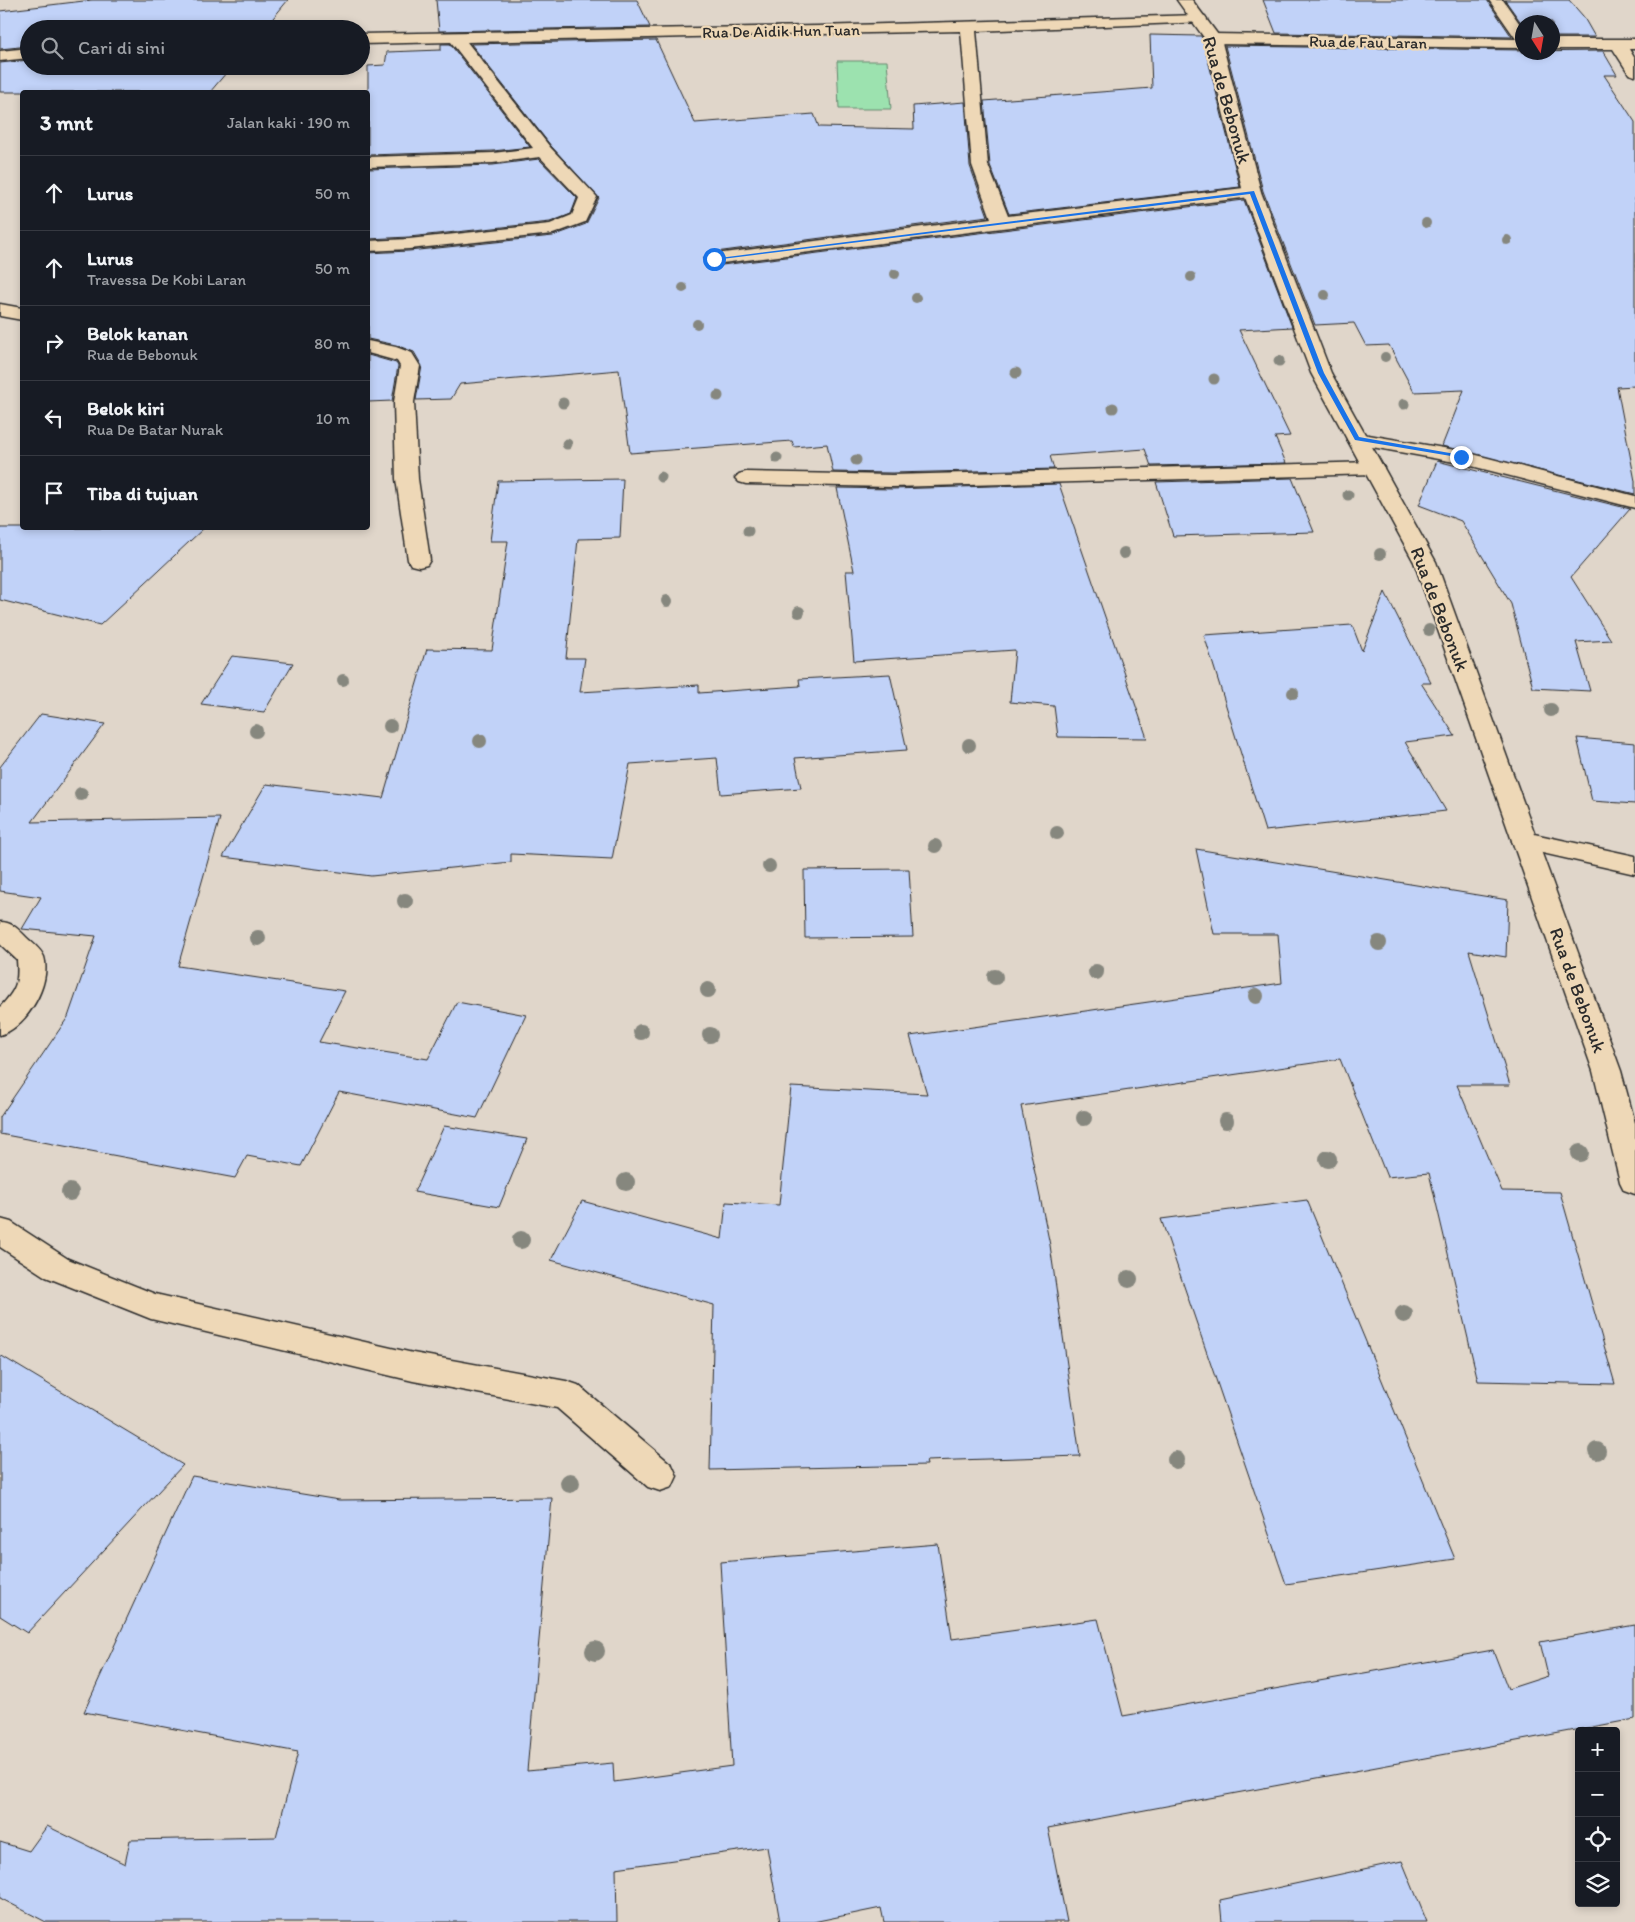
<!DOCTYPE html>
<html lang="id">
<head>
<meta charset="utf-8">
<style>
	body { margin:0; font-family:Itim,sans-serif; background:#242831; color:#f1f3f6 }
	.controls { position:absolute; right:15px; bottom:15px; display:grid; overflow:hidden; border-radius:5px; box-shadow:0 2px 8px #0003 }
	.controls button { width:45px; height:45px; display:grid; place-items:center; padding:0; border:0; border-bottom:1px solid #363941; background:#171b24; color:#f1f3f6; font:25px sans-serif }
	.compass { position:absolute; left:1515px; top:15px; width:45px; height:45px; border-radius:50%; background:#171b24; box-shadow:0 2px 8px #0003; rotate:169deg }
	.stop { position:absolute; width:15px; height:15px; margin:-11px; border:4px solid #1a73e8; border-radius:50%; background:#fff }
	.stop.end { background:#1a73e8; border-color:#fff; box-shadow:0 1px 5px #0008 }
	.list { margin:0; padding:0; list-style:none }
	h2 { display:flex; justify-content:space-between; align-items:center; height:65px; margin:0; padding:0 20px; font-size:21px }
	h2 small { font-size:16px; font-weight:400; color:#9ea1a6 }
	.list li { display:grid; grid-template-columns:32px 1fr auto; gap:15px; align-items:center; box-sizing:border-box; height:75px; padding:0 20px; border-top:1px solid #363941 }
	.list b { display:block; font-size:19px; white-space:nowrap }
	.list p { margin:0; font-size:16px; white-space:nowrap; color:#9ea1a6 }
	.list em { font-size:16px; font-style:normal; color:#9ea1a6 }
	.icon { flex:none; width:28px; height:28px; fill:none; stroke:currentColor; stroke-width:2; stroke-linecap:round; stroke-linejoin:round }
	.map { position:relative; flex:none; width:1635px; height:1922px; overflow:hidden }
	.search { position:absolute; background:#171b24; box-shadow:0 2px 8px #0003; left:20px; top:20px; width:350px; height:55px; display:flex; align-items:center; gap:12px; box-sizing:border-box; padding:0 18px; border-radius:28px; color:#9ea1a6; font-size:19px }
	.panel { position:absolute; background:#171b24; box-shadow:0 2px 8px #0003; left:20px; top:90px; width:350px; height:440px; border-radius:5px }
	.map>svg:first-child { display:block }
</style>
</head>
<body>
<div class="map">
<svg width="1635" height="1922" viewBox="0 0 1635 1922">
	<rect width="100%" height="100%" fill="#e0d6ca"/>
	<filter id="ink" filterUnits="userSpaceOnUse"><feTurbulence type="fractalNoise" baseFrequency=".02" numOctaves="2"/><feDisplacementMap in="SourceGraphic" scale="10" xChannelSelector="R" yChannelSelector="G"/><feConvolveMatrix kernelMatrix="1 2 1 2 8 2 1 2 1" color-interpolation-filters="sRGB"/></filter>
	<g filter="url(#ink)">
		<!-- green -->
		<path fill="#9ce2af" stroke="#64866d" d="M 837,61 L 887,61 L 891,109 L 839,109 Z"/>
		<!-- building -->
		<path fill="#c1d2f8" stroke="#2b2b2b" d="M 92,0 L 288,0 L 264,29 L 29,29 L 29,46 L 0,49 L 0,11 Z
			M 436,0 L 637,0 L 650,27 L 439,31 Z
			M 1263,0 L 1487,0 L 1512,37 L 1276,33 Z
			M 1505,0 L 1569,0 L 1583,16 L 1595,37 L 1552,37 L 1552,22 L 1522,22 L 1522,24 Z
			M 1150,35 L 1201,36 L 1203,40 L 1240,187 L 1009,214 L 990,165 L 984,101 L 1152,88 Z
			M 656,40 L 695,123 L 814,114 L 819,127 L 914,129 L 913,106 L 965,102 L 970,166 L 988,216 L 708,253 L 703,259 L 708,265 L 714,266 L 1244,200 L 1292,327 L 1239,330 L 1290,436 L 1275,437 L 1286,463 L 1151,466 L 1145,449 L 1050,456 L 1054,469 L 892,473 L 833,472 L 827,444 L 794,447 L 792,441 L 630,453 L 619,370 L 460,384 L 451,399 L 416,400 L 422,366 L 414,352 L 396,345 L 368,339 L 368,253 L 409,251 L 553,236 L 586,224 L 599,198 L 551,146 L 471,44 Z
			M 441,44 L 450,44 L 530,147 L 493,151 L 368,155 L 368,66 L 385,65 L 387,52 L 441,50 Z
			M 1225,46 L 1522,50 L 1522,52 L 1603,51 L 1617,75 L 1604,75 L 1635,122 L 1635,386 L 1617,387 L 1635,481 L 1635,494 L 1442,446 L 1464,390 L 1414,392 L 1389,345 L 1366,346 L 1354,323 L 1315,325 L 1263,191 Z
			M 29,60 L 29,66 L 232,66 L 210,92 L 0,92 L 0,63 Z
			M 539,159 L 577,198 L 571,214 L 550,222 L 409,237 L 368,239 L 368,169 L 493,165 Z
			M 368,355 L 396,363 L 398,366 L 392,401 L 368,402 Z
			M 1437,461 L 1630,509 L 1571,577 L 1611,640 L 1576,642 L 1590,691 L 1533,688 L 1511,604 L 1461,521 L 1419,505 Z
			M 1292,478 L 1314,532 L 1173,536 L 1156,482 Z
			M 623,479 L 620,538 L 578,539 L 566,658 L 585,658 L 580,692 L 699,685 L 699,693 L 800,686 L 799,679 L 890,674 L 907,750 L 795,758 L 801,788 L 721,794 L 717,758 L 630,764 L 612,859 L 511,854 L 511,862 L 371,876 L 223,857 L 266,784 L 383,798 L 427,649 L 492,650 L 508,541 L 490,541 L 498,481 Z
			M 1059,484 L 1147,738 L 1058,737 L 1054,706 L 1010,702 L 1015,650 L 854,661 L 846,571 L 854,571 L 837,488 L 892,489 Z
			M 0,528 L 204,528 L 100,625 L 0,600 Z
			M 1385,592 L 1431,683 L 1421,683 L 1455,736 L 1405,742 L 1446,811 L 1265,831 L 1204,635 L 1352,625 L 1362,651 Z
			M 232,656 L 293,663 L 264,712 L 201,704 Z
			M 41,714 L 105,724 L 32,822 L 220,818 L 178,966 L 345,991 L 319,1042 L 428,1059 L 457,1002 L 526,1015 L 477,1118 L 339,1092 L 301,1166 L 247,1156 L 235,1178 L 0,1134 L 0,1117 L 68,1017 L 96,936 L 22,929 L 41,897 L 0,891 L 0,767 Z
			M 1577,738 L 1635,743 L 1635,804 L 1592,801 Z
			M 1196,849 L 1508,900 L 1506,957 L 1469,951 L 1510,1085 L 1457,1085 L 1502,1191 L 1560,1192 L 1615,1384 L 1478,1381 L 1429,1173 L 1387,1177 L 1340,1059 L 1021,1106 L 1050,1245 L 1080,1456 L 926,1461 L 927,1465 L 710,1470 L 714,1305 L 551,1260 L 582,1201 L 722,1239 L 726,1202 L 779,1205 L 791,1087 L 927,1094 L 910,1036 L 1282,983 L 1278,934 L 1214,934 Z
			M 909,869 L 913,937 L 805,938 L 804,870 Z
			M 444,1126 L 527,1139 L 499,1207 L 414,1192 Z
			M 1307,1200 L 1381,1378 L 1455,1559 L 1286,1584 L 1161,1219 Z
			M 0,1355 L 183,1465 L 27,1633 L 0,1616 Z
			M 192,1476 L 339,1500 L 552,1498 L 527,1771 L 613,1763 L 614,1782 L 732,1766 L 720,1562 L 938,1544 L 952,1639 L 1098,1619 L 1123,1716 L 1493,1650 L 1508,1689 L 1548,1676 L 1540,1642 L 1635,1625 L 1635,1719 L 1048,1828 L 1067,1922 L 884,1922 L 881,1908 L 813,1922 L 780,1922 L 767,1847 L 616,1868 L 617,1922 L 46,1922 L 0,1898 L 0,1842 L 29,1851 L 47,1826 L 125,1864 L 130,1840 L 276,1837 L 298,1752 L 84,1712 Z
			M 1402,1861 L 1427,1922 L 1222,1922 L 1220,1900 Z"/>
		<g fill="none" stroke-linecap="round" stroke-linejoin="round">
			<defs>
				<path id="minor" d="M 1489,0 L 1503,0 L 1522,27 L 1522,48 L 1213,44 L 1208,42 L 1205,39 L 1208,36 L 1213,34 L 1516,39 Z
					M 1200,15 L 1205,16 L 1207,19 L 1205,22 L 976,31 L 988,165 L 1008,216 L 1252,187 L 1258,188 L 1261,192 L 1258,196 L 714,264 L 708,263 L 705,259 L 708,255 L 991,218 L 972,165 L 961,31 L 467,42 L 550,147 L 597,197 L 585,222 L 553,234 L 409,249 L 368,251 L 368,241 L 409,239 L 550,224 L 572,215 L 579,198 L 540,157 L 493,163 L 368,167 L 368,157 L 493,153 L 533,148 L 451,42 L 361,44 L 361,34 L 818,26 Z
					M 1552,39 L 1635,39 L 1635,49 L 1629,49 L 1635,59 L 1635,76 L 1629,74 L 1613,49 L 1552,49 Z
					M 29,48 L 29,58 L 0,61 L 0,51 Z
					M 0,304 L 22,308 L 22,320 L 0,316 Z
					M 368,341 L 396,347 L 412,353 L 420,366 L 414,402 L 418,479 L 430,560 L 427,565 L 419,567 L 411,565 L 408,560 L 396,479 L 394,402 L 400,366 L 397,361 L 368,353 Z
					M 1357,433 L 1461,451 L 1635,496 L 1635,508 L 1460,463 L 1350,443 L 1347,439 L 1350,435 Z
					M 1374,462 L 1381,464 L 1384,468 L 1381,472 L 1374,474 L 892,487 L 746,484 L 739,482 L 735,478 L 739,474 L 746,472 L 892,475 Z
					M 1525,832 L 1635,856 L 1635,874 L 1516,847 L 1512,841 L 1516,835 Z
					M 0,922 C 12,922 18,929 26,937 C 32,943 41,949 44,957 C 52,984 26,1028 0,1035 L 0,1007 C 16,990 19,983 17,960 L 0,944 Z
					M 0,1219 L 11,1222 L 68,1259 L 155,1294 L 413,1353 L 566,1381 L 578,1385 L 672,1465 L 677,1476 L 672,1487 L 660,1491 L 648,1487 L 557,1408 L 413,1381 L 151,1319 L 46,1277 L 0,1247 Z"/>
				<path id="tertiary" d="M 1177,0 L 1192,0 L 1221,39 L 1261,192 L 1331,373 L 1436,562 L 1621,1071 L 1635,1123 L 1635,1194 L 1624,1190 L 1620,1182 L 1593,1071 L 1414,562 L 1311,373 L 1243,192 L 1205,39 Z"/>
			</defs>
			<!-- minor casing -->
			<use href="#minor" stroke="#2b2b2b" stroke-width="3"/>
			<!-- tertiary casing -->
			<use href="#tertiary" stroke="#2b2b2b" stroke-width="3"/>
			<!-- minor -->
			<use href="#minor" fill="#eed8b7" fill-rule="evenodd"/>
			<!-- tertiary -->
			<use href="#tertiary" fill="#eed8b7" fill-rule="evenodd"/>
		</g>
		<!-- trees -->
		<g fill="#86877e">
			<circle cx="1426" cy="223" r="5"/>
			<circle cx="1507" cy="240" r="5"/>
			<circle cx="895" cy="274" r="5"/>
			<circle cx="1191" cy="277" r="5"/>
			<circle cx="683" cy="288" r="5"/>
			<circle cx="1325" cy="295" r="5"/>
			<circle cx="916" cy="298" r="5"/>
			<circle cx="697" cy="324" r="5"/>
			<circle cx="1385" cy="357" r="5"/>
			<circle cx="1279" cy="361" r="5.5"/>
			<circle cx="1016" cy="373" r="5.5"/>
			<circle cx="1214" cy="379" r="5.5"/>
			<circle cx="718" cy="396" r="5.5"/>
			<circle cx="563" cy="403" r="5.5"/>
			<circle cx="1404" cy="404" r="5.5"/>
			<circle cx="1113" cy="408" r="5.5"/>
			<circle cx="567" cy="444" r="5.5"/>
			<circle cx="777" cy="458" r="5.5"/>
			<circle cx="856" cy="460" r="5.5"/>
			<circle cx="661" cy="477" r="5.5"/>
			<circle cx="1348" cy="495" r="5.5"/>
			<circle cx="748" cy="531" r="5.5"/>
			<circle cx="1124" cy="553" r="6"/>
			<circle cx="1380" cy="554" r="6"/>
			<circle cx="667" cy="601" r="6"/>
			<circle cx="799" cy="612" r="6"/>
			<circle cx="1429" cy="630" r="6"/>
			<circle cx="343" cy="680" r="6"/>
			<circle cx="1293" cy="693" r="6"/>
			<circle cx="1551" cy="710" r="7"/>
			<circle cx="390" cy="726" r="7"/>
			<circle cx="256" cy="731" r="7"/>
			<circle cx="480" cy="741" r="7"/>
			<circle cx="969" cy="745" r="7"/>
			<circle cx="81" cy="794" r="7"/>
			<circle cx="1057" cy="833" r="7"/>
			<circle cx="935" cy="846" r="7"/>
			<circle cx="769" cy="866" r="7"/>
			<circle cx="405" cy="901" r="8"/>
			<circle cx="258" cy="938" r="8"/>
			<circle cx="1379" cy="943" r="8"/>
			<circle cx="1096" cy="972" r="8"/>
			<circle cx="995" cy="977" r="8"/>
			<circle cx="708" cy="990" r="8"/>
			<circle cx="1256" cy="996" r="8"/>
			<circle cx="641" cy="1032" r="8"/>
			<circle cx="710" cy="1035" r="8"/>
			<circle cx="1084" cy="1118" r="8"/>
			<circle cx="1226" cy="1121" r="8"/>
			<circle cx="1580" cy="1153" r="9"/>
			<circle cx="1328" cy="1159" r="9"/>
			<circle cx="626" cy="1182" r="9"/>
			<circle cx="70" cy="1192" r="9"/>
			<circle cx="521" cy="1240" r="9"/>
			<circle cx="1129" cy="1279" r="9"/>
			<circle cx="1404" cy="1314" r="9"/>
			<circle cx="1597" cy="1451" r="9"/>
			<circle cx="1176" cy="1460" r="9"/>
			<circle cx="570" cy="1483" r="10"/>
			<circle cx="595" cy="1651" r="10"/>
		</g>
	</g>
	<!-- route -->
	<path fill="#1a73e8" d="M 1254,191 L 1324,373 L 1359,437 L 1461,455 L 1463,458 L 1355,440 L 1318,373 L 1250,194 L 714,260 L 711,259 Z"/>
	<g text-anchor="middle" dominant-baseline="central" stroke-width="4.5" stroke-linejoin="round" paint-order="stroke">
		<!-- far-street labels -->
		<g font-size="16" fill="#2b2b2b" stroke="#eed8b7">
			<text transform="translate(781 31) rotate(-1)">Rua De Aidik Hun Tuan</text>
			<text transform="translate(1368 42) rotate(1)">Rua de Fau Laran</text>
		</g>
		<!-- street labels -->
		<g font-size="19" fill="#2b2b2b" stroke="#eed8b7">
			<text transform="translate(1227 100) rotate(74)">Rua de Bebonuk</text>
			<text transform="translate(1440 609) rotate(69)">Rua de Bebonuk</text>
			<text transform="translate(1578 990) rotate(70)">Rua de Bebonuk</text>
		</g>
	</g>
</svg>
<div class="controls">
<button>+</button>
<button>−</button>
<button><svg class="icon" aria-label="locate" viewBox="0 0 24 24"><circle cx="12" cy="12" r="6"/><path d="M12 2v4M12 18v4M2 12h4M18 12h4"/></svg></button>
<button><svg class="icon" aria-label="layers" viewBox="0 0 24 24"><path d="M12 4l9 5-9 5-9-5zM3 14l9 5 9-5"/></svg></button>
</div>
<svg class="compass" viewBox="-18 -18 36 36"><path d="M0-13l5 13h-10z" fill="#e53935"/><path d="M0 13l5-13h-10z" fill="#9ea1a6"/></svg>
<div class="stop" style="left:714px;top:259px"></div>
<div class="stop end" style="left:1461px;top:457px"></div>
<div class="search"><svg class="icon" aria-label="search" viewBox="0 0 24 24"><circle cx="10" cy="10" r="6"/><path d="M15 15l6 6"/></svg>Cari di sini</div>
<section class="panel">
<h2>3 mnt<small>Jalan kaki · 190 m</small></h2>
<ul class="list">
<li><svg class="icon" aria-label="ahead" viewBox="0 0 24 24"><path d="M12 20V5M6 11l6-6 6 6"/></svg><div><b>Lurus</b></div><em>50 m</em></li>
<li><svg class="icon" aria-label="ahead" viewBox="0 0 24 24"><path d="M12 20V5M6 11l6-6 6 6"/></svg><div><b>Lurus</b><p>Travessa De Kobi Laran</p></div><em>50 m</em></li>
<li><svg class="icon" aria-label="right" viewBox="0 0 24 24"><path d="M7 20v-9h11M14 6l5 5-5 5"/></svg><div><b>Belok kanan</b><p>Rua de Bebonuk</p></div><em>80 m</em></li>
<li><svg class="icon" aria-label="left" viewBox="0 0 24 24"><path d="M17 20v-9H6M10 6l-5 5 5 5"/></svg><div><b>Belok kiri</b><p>Rua De Batar Nurak</p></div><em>10 m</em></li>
<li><svg class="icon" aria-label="arrive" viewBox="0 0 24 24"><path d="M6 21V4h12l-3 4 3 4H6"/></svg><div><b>Tiba di tujuan</b></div></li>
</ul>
</section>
</div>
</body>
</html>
